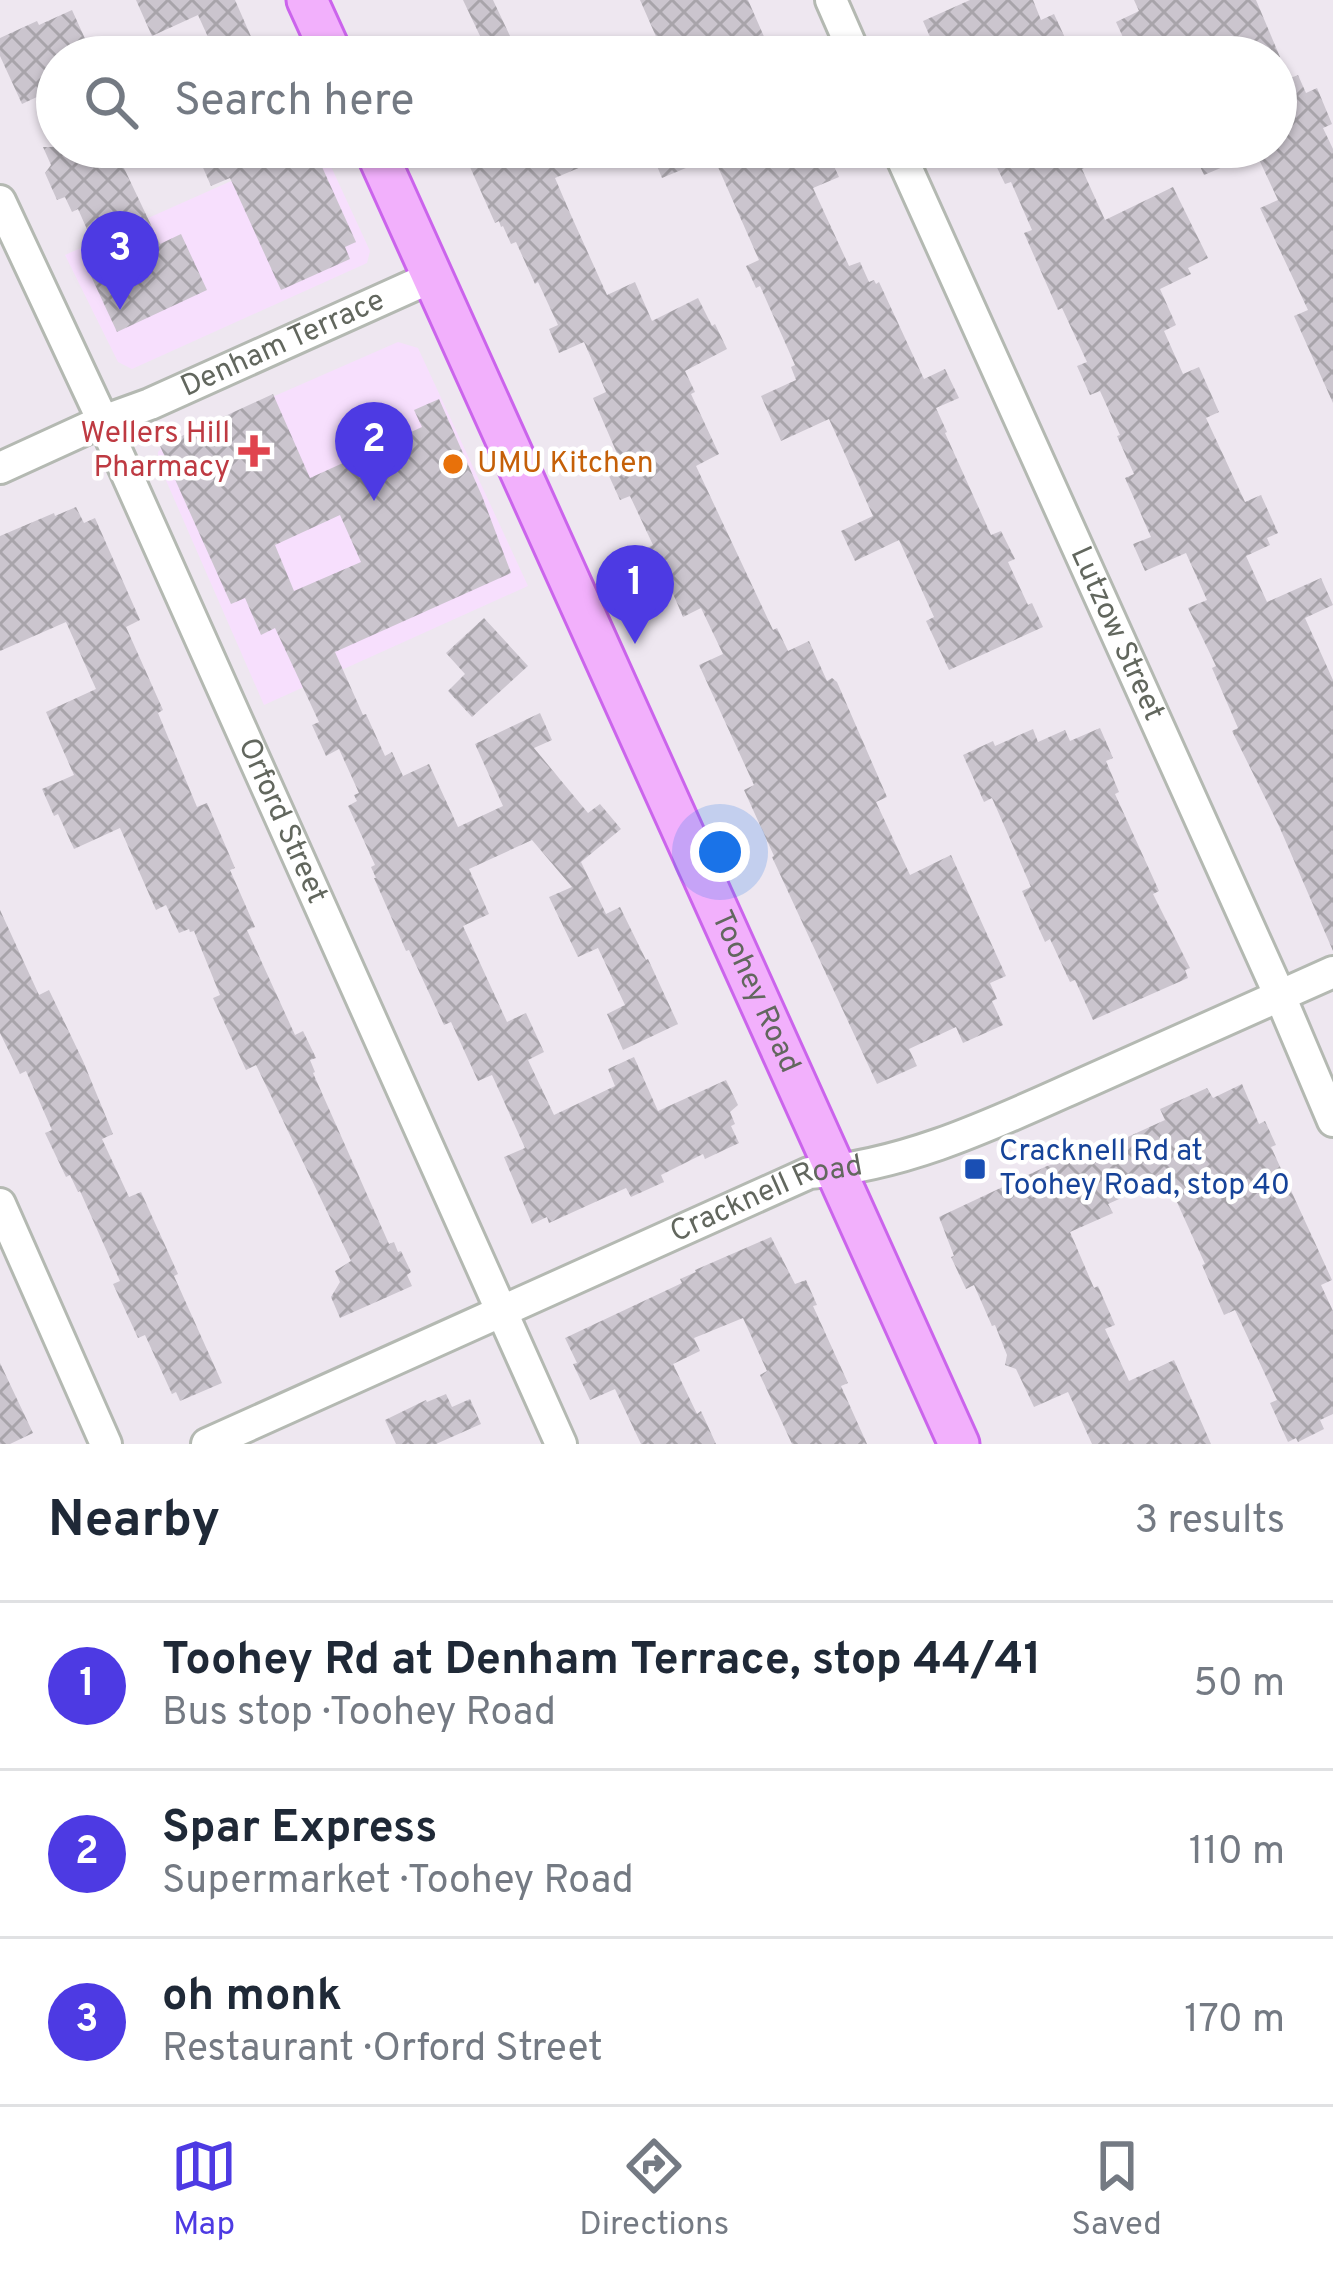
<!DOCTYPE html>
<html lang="en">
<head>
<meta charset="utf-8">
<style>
	body { margin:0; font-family:Overpass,sans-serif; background:#f6f6f7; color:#1f2937 }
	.you { position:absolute; left:720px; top:852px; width:42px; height:42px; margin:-30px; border:9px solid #fff; border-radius:50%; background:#1a73e8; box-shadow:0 0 0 18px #1a73e833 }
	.badge { display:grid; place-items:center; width:78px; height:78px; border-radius:50%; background:#4d3ae3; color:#fff; font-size:39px; font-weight:700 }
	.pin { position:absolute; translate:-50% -99px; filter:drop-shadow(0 3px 6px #0008) }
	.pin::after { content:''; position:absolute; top:63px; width:42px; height:36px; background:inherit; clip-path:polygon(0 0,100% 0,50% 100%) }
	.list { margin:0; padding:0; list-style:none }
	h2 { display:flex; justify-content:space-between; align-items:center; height:156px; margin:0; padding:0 48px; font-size:51px }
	h2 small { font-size:39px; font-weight:400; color:#747a83 }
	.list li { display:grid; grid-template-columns:78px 1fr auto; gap:36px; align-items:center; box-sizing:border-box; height:168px; padding:0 48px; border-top:3px solid #e0e1e3 }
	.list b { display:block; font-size:45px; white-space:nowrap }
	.list p { margin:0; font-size:39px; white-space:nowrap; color:#747a83 }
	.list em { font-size:39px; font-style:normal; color:#747a83 }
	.icon { flex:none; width:66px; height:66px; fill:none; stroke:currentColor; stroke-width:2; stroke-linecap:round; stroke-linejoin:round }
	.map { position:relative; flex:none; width:1333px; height:1444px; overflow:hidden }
	.search { position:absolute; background:#fff; box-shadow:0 3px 9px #0004; left:36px; right:36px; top:36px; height:132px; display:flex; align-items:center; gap:30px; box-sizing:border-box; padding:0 42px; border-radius:66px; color:#747a83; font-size:45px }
	.sheet { height:660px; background:#fff }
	nav { display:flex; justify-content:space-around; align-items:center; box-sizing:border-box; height:168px; border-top:3px solid #e0e1e3; background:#fff; font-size:33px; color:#747a83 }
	nav a { display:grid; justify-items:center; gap:6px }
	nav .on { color:#4d3ae3 }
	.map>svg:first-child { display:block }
</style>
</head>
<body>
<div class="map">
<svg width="1333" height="1444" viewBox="0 0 1333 1444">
	<defs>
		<pattern id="building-cross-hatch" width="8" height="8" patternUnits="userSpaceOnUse" patternTransform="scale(3)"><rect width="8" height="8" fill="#cbc5ce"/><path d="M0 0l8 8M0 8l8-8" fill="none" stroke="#a8a4aa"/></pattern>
	</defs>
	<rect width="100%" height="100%" fill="#eee7f0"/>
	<!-- commercial -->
	<path fill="#f7dffd" d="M 308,147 L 322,147 L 370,251 L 367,263 L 132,369 L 118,362 L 65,255 Z
		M 398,342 L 418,348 L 528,586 L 264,705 L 158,462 L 158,452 L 165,444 Z"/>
	<!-- building -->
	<path fill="url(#building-cross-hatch)" fill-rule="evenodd" d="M 136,0 L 235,0 L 260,57 L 217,57 L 198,15 L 152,36 Z
		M 463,0 L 493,0 L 520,57 L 490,57 Z
		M 640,0 L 748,0 L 773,57 L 665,57 Z
		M 970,0 L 1033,0 L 1041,20 L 1054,14 L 1074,57 L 939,57 L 923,21 Z
		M 1134,0 L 1256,0 L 1280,57 L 1132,57 L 1116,22 L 1139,11 Z
		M 72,10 L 87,43 L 73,49 L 76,57 L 57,57 L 57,134 L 39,96 L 22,104 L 0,56 L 0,38 L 37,21 L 39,25 Z
		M 1298,75 L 1306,93 L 1317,88 L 1332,124 L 1323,128 L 1333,149 L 1333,403 L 1294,316 L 1308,310 L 1260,208 L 1278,200 L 1256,153 L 1204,175 L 1191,147 L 1276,147 L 1276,84 Z
		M 43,147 L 114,147 L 160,244 L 181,234 L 207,290 L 117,332 L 91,276 L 105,270 L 78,209 L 72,212 L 65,197 L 57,200 L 45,173 L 51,165 Z
		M 194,147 L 313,147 L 356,242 L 345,247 L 350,259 L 281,290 L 230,178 L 211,186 Z
		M 461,147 L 628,147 L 555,178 L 570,213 L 607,295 L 635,282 L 652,321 L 698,298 L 712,326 L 715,324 L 727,349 L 685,371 L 695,392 L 691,394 L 719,454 L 696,466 L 773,630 L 777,628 L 788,651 L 809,641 L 827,681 L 832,678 L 837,682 L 887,797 L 876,802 L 910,875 L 951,855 L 1006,976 L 990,983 L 997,999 L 992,1001 L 1003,1025 L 963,1043 L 956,1027 L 909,1049 L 917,1066 L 877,1084 L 772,857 L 774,856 L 744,790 L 754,785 L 699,665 L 723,654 L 701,608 L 683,617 L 665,575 L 660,577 L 647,548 L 653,545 L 630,496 L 620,500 L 604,465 L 619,458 L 593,398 L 606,392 L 584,342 L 559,353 L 549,329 L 558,325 L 538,282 L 535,284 L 516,242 L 511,244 L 503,226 L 501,227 L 499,221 L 495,223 Z
		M 649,147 L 685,147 L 693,165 L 662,178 Z
		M 764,147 L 825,147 L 839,177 L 813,188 L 849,266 L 860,262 L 869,282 L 874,280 L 876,284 L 879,282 L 924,379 L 945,369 L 959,398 L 936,408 L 947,432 L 945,433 L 991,535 L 1001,531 L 1015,559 L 1008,562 L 1028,605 L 1032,603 L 1043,627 L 949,670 L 926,621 L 934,617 L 899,540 L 855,561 L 841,531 L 873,516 L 829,419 L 781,441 L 761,396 L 796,380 L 791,367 L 795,365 L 760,286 L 756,288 L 746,266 L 759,260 L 718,167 Z
		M 987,147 L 1130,147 L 1082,169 L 1105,220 L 1173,187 L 1208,258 L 1188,268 L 1191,274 L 1160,289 L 1176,325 L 1164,331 L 1183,374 L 1199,367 L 1219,412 L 1206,418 L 1245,502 L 1261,495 L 1278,533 L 1267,538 L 1270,545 L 1246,556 L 1267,602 L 1321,578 L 1333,605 L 1305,618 L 1333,680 L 1333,951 L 1279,826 L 1232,731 L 1238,728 L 1212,668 L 1216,666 L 1188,608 L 1207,600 L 1186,553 L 1145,571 L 1133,544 L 1151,537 L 1125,478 L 1134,474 L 1117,436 L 1120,435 L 1100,391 L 1090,395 L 1077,366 L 1087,362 L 1062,308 L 1058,310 L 1024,233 L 1032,230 L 1011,182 L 1005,184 Z
		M 273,394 L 310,478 L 422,427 L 414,410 L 439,399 L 482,496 L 511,573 L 335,652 L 363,715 L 366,714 L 385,756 L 392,752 L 403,776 L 429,764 L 458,827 L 503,806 L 475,744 L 540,713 L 552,740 L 534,748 L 588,813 L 600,804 L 621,829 L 581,862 L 606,914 L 620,907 L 646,960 L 648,959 L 678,1024 L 623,1050 L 607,1014 L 625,1005 L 598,948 L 578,957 L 549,897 L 572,887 L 532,840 L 469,869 L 489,914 L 463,926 L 507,1022 L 526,1013 L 544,1052 L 528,1060 L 554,1115 L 615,1086 L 608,1069 L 634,1057 L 658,1111 L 726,1080 L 738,1105 L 730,1112 L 735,1124 L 731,1126 L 739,1143 L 705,1159 L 703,1154 L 661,1175 L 664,1182 L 631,1197 L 626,1188 L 549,1223 L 547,1217 L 532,1224 L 504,1157 L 525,1148 L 492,1075 L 478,1081 L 451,1022 L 444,1025 L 409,950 L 406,951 L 374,878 L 376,878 L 371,867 L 375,865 L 348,806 L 357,801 L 354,795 L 359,793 L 339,749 L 326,756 L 312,725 L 319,722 L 275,628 L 261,635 L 245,598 L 231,604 L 160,446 ZM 340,515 L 361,562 L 294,591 L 275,545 Z
		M 76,507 L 84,523 L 95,518 L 140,620 L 126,627 L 163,710 L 158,713 L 197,807 L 207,803 L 235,868 L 230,870 L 255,927 L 247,930 L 295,1035 L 303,1031 L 316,1058 L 310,1060 L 315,1072 L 313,1073 L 389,1244 L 394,1242 L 398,1252 L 401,1251 L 411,1272 L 407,1275 L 412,1286 L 340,1318 L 331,1297 L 340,1282 L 335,1271 L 351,1261 L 256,1065 L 246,1070 L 213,998 L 220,995 L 194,931 L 190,932 L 189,929 L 179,933 L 166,905 L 156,910 L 120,828 L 74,849 L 58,814 L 54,816 L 42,789 L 74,775 L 46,712 L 96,689 L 66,622 L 0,651 L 0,536 L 54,513 L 55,516 Z
		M 484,618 L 528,666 L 472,717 L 448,691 L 465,674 L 446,653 Z
		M 1100,728 L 1113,758 L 1106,761 L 1119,792 L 1115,794 L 1159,891 L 1153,894 L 1190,968 L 1185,970 L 1188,978 L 1093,1020 L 1075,980 L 1070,982 L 1050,939 L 1045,942 L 1022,891 L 1031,887 L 992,798 L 984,802 L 963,755 L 993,741 L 995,746 L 1033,729 L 1038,742 L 1065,730 L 1070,741 Z
		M 0,910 L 39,995 L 49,990 L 83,1061 L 113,1134 L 102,1139 L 129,1197 L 141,1192 L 178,1274 L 174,1276 L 222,1383 L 180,1401 L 176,1392 L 172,1394 L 145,1335 L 138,1338 L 113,1284 L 120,1281 L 80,1191 L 78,1192 L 70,1175 L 66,1177 L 45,1133 L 52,1130 L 26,1071 L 20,1074 L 0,1033 Z
		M 1242,1084 L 1259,1124 L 1265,1121 L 1276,1145 L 1271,1147 L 1332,1280 L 1321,1285 L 1333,1311 L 1333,1414 L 1320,1420 L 1324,1429 L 1298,1442 L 1296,1438 L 1288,1442 L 1270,1403 L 1277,1400 L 1235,1310 L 1224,1315 L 1202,1265 L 1205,1264 L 1166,1178 L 1108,1204 L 1113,1213 L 1070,1232 L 1094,1288 L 1098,1286 L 1115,1325 L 1105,1329 L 1129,1381 L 1174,1360 L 1211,1444 L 1092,1444 L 1068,1392 L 1034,1407 L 1016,1369 L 1005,1365 L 1007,1355 L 995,1325 L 992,1326 L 974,1285 L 966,1289 L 951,1257 L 954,1256 L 939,1217 L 1047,1166 L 1064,1161 L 1065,1163 L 1085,1154 L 1086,1156 L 1165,1120 L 1160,1109 L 1207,1088 L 1213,1098 Z
		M 771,1237 L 795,1284 L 806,1280 L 817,1305 L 813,1306 L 848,1383 L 841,1386 L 867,1444 L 792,1444 L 760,1375 L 767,1371 L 743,1318 L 694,1338 L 700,1351 L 673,1364 L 697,1414 L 701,1411 L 716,1444 L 641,1444 L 615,1389 L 590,1400 L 573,1364 L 577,1363 L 565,1338 L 682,1283 L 680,1279 L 696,1272 L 695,1270 Z
		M 0,1363 L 33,1433 L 10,1444 L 0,1444 Z
		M 446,1394 L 452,1407 L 470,1399 L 481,1424 L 436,1444 L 396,1444 L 385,1420 L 426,1400 L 427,1402 Z"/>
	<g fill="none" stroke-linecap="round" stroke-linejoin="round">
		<defs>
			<g id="minor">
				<path d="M 831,0 L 856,57"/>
				<path id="s1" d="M 897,147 L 1280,996 L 1333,1121"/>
				<path id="s2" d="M 0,201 L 103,421 L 561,1444"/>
				<path id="s3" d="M 0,468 L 103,421 L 150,404 L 432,277"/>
				<path d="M 0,1204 L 106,1444"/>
				<path id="s4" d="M 207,1444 L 809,1173 C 908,1166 999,1121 1089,1081 C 1170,1045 1251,1008 1333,972"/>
			</g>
			<g id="major">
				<path d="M 307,0 L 333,57"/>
				<path id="s5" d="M 374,147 L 959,1444"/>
			</g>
		</defs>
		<!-- minor casing -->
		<use href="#minor" stroke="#b4b9b2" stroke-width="36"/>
		<!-- major casing -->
		<use href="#major" stroke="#cb64ec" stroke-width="45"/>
		<!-- minor -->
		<use href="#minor" stroke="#fff" stroke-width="30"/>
		<!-- major -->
		<use href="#major" stroke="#f2b0fc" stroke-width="39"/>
	</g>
	<!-- markers -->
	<path fill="#e0444e" stroke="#fff" stroke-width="4.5" d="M248 433h12v12h12v12h-12v12h-12v-12h-12v-12h12z"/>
	<circle fill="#e8710a" stroke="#fff" stroke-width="4.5" cx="453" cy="464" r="12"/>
	<rect fill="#1a4fb4" stroke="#fff" stroke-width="4.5" x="963" y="1157" width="24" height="24" rx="6"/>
	<g text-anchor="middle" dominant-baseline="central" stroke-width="9" stroke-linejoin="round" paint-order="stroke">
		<!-- street labels -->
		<g font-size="30" fill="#62675e" stroke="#fff">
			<text stroke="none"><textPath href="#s3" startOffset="309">Denham Terrace</textPath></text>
			<text stroke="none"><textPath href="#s1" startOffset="534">Lutzow Street</textPath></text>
			<text stroke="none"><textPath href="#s2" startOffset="681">Orford Street</textPath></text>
			<text stroke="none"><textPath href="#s5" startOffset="927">Toohey Road</textPath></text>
			<text stroke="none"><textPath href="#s4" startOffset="612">Cracknell Road</textPath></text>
		</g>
		<!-- health labels -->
		<g font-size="30" fill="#be3a42" stroke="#fff" text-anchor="end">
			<text x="230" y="434">Wellers Hill<tspan x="230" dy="34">Pharmacy</tspan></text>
		</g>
		<!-- food labels -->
		<g font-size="30" fill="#c56008" stroke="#fff" text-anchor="start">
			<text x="477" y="464">UMU Kitchen</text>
		</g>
		<!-- transit labels -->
		<g font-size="30" fill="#164399" stroke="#fff" text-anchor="start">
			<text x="999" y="1152">Cracknell Rd at<tspan x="999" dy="34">Toohey Road, stop 40</tspan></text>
		</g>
	</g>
</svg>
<div class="you"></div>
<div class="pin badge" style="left:635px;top:644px">1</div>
<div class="pin badge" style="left:374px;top:501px">2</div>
<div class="pin badge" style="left:120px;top:310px">3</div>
<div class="search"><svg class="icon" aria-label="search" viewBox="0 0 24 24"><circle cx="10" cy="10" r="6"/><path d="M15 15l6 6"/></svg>Search here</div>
</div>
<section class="sheet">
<h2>Nearby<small>3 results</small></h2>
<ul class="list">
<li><span class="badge">1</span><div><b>Toohey Rd at Denham Terrace, stop 44/41</b><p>Bus stop · Toohey Road</p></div><em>50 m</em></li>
<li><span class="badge">2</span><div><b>Spar Express</b><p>Supermarket · Toohey Road</p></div><em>110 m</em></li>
<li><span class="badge">3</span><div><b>oh monk</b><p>Restaurant · Orford Street</p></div><em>170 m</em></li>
</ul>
</section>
<nav>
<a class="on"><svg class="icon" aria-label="map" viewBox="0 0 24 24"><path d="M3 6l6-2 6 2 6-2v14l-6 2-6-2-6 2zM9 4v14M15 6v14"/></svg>Map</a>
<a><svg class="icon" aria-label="directions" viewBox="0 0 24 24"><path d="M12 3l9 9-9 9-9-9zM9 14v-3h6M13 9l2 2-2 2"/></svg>Directions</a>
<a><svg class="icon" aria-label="saved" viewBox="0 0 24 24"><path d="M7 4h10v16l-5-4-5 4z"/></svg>Saved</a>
</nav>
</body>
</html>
